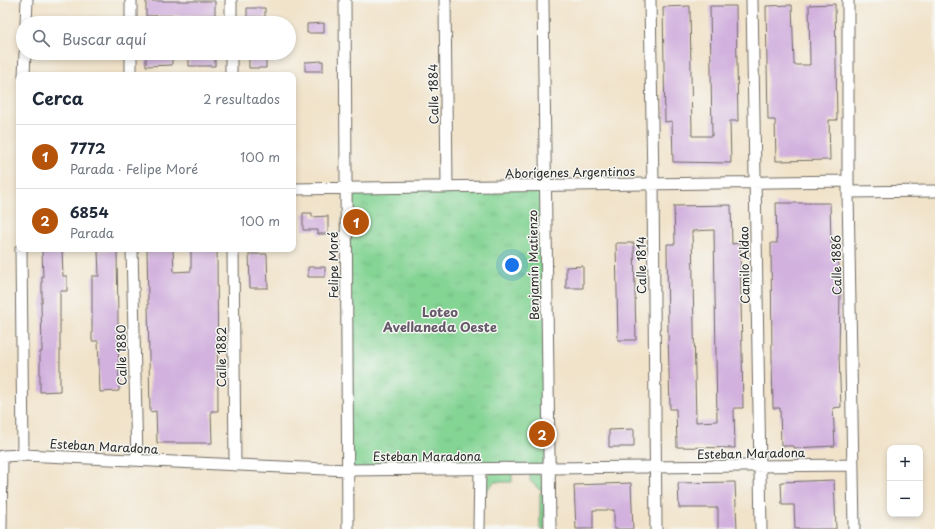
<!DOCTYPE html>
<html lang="es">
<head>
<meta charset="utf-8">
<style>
	body { margin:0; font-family:"Playpen Sans",sans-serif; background:#f6f6f7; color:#1f2937 }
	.controls { position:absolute; right:12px; bottom:12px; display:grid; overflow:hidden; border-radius:8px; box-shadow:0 2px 6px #0003 }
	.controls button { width:36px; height:36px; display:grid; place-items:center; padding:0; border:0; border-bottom:1px solid #e0e1e3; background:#fff; color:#1f2937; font:20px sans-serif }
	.you { position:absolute; left:512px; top:265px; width:14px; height:14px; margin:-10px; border:3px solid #fff; border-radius:50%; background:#1a73e8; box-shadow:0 0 0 6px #1a73e833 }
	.badge { display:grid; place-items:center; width:26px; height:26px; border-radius:50%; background:#b45309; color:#fff; font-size:13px; font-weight:700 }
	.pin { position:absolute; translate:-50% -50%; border:2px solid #fff; box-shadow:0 1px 4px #0006 }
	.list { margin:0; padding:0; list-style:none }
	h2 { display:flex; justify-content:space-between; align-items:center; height:52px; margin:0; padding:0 16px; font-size:17px }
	h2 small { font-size:13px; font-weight:400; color:#747a83 }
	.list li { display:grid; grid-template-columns:26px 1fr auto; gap:12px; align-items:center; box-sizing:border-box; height:64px; padding:0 16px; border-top:1px solid #e0e1e3 }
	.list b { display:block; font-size:15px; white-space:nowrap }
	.list p { margin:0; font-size:13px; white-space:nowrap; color:#747a83 }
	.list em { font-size:13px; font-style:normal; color:#747a83 }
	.icon { flex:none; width:22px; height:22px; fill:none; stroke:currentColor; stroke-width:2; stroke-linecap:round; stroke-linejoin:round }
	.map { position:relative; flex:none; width:935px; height:529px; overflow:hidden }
	.search { position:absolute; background:#fff; box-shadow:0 2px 6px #0003; left:16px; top:16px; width:280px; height:44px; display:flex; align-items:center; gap:10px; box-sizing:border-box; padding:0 14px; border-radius:22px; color:#747a83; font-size:15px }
	.panel { position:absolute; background:#fff; box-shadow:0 2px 6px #0003; left:16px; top:72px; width:280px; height:180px; border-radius:8px }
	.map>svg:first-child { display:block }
</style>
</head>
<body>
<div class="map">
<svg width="935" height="529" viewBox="0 0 935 529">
	<defs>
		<pattern id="park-tufts" width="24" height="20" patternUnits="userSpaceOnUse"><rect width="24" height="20" fill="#84d494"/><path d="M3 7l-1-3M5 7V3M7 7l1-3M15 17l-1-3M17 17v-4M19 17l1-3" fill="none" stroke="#72b680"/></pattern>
	</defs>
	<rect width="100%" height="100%" fill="#f6f6f2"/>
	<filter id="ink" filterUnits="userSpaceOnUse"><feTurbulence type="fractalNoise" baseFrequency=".025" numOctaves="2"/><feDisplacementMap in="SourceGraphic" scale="8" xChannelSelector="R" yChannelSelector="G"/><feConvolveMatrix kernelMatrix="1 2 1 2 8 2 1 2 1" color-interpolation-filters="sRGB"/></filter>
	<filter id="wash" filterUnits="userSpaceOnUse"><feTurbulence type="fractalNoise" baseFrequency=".012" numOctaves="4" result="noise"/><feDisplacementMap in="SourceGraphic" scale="16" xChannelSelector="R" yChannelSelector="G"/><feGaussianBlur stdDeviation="0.9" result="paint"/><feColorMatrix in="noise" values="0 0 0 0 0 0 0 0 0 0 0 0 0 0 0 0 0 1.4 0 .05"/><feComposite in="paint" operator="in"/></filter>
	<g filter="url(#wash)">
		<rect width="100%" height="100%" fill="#f1e3ca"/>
		<!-- grass -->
		<path fill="#84d494" stroke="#588060" d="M 490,473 L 512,473 L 512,482 L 494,482 L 486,491 L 486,477 Z
			M 530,473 C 543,473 545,478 546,490 L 540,490 L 530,481 Z
			M 540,493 L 545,493 L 545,529 L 540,529 Z"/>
		<!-- park -->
		<path fill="url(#park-tufts)" stroke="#588060" d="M 545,185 L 549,468 L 348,470 L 346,188 Z"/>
		<g id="blocks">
			<!-- building -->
			<path fill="#d2b1de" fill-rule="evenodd" d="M 146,1 L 215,1 L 215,15 L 146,16 Z
				M 835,4 L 837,120 L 829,120 L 830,160 L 776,161 L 775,120 L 768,120 L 766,6 L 792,5 L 794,65 L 810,65 L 809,5 Z
				M 690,6 L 692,136 L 712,136 L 710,6 L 736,6 L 738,121 L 730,121 L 731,163 L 673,162 L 672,121 L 665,122 L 663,7 Z
				M 247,8 L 265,8 L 265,17 L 247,17 Z
				M 324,23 L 324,33 L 307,33 L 307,24 Z
				M 146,53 L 172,53 L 172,65 L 146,66 Z
				M 189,53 L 215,53 L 215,66 L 189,66 Z
				M 249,53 L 266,53 L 266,68 L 249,68 Z
				M 323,61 L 323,71 L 305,71 L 305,62 Z
				M 776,203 L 830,203 L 831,243 L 838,243 L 840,292 L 839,356 L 841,407 L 833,408 L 835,446 L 794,448 L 794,446 L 781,446 L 780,408 L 773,408 L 772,359 L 771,243 L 777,243 Z
				M 731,205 L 732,244 L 740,243 L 743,408 L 734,408 L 735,448 L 677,447 L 676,409 L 670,409 L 668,334 L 667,244 L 675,244 L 674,206 ZM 714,230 L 717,421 L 696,422 L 692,231 Z
				M 303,213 L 312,213 L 312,217 L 328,216 L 328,234 L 318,234 L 318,230 L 303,230 Z
				M 616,243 L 634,243 L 636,340 L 618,340 Z
				M 147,249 L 173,249 L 174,272 L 191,271 L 191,249 L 217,249 L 218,411 L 211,411 L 212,443 L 157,443 L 156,411 L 150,412 Z
				M 62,250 L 63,276 L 67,276 L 67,291 L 60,291 L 60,391 L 40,392 L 40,352 L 42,352 L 41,302 L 42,302 L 42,277 L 43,277 L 42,251 Z
				M 117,250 L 119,391 L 100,392 L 98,341 L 92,341 L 92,276 L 99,276 L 98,251 Z
				M 249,254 L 267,254 L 268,288 L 250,288 Z
				M 583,266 L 583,288 L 566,288 L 566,267 Z
				M 308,267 L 325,267 L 325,277 L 308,277 Z
				M 634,429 L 634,447 L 609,447 L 609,430 Z
				M 834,480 L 836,529 L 795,529 L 794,505 L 782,505 L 781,482 Z
				M 735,482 L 737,529 L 718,529 L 718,508 L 679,508 L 678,483 Z
				M 631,483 L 633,529 L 614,529 L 614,510 L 593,510 L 593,529 L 576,529 L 574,485 Z"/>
		</g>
	</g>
	<g filter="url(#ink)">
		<use href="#blocks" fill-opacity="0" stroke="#706b63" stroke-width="1"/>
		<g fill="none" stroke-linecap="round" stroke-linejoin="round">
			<defs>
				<path id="minor" d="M 231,0 L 231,23
					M 345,0 L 348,529
					M 445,0 L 447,187
					M 543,0 L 550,529
					M 650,0 L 653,184 L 656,529
					M 752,0 L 761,529
					M 848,0 L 848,192 L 854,529
					M 26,23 L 27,0
					M 131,23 L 131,0
					M 231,53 L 231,75
					M 24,75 L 25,53
					M 131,75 L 131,53
					M 293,189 L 848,181
					M 848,192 L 935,191
					M 21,249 L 23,455
					M 132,249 L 137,460
					M 233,249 L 235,465
					M 1,529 L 2,456 L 23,455 L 348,470 L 852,465
					M 479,529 L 480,469"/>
			</defs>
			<!-- minor casing -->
			<use href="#minor" stroke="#706b63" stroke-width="13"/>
			<!-- minor -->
			<use href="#minor" stroke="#fff" stroke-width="11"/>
		</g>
	</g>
	<g text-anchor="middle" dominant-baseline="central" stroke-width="3" stroke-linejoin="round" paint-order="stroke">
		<!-- street labels -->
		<g font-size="12" fill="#2b2b2b" stroke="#f6f6f2">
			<text transform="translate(433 94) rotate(-91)">Calle 1884</text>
			<text transform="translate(570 172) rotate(-1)">Aborígenes Argentinos</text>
			<text transform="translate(333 265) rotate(-90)">Felipe Moré</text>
			<text transform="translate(533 265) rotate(-91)">Benjamín Matienzo</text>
			<text transform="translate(641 265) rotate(-90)">Calle 1814</text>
			<text transform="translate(744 265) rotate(-91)">Camilo Aldao</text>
			<text transform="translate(836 265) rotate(-91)">Calle 1886</text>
			<text transform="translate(121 355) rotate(-91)">Calle 1880</text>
			<text transform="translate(221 357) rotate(-90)">Calle 1882</text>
			<text transform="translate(104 446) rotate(3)">Esteban Maradona</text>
			<text transform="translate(751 453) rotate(-1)">Esteban Maradona</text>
			<text x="427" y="456">Esteban Maradona</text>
		</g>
		<!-- neighbourhood labels -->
		<g font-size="13" font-weight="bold" fill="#655a6a" stroke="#f6f6f2">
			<text x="440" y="311">Loteo<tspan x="440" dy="15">Avellaneda Oeste</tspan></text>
		</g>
	</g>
</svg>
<div class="controls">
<button>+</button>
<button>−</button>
</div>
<div class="you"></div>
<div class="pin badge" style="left:356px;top:222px">1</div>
<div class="pin badge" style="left:542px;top:434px">2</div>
<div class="search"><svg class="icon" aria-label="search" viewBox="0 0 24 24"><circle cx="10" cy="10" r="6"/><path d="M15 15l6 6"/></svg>Buscar aquí</div>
<section class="panel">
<h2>Cerca<small>2 resultados</small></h2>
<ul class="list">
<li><span class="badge">1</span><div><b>7772</b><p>Parada · Felipe Moré</p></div><em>100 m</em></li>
<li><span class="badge">2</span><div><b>6854</b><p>Parada</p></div><em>100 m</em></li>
</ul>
</section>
</div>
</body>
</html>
